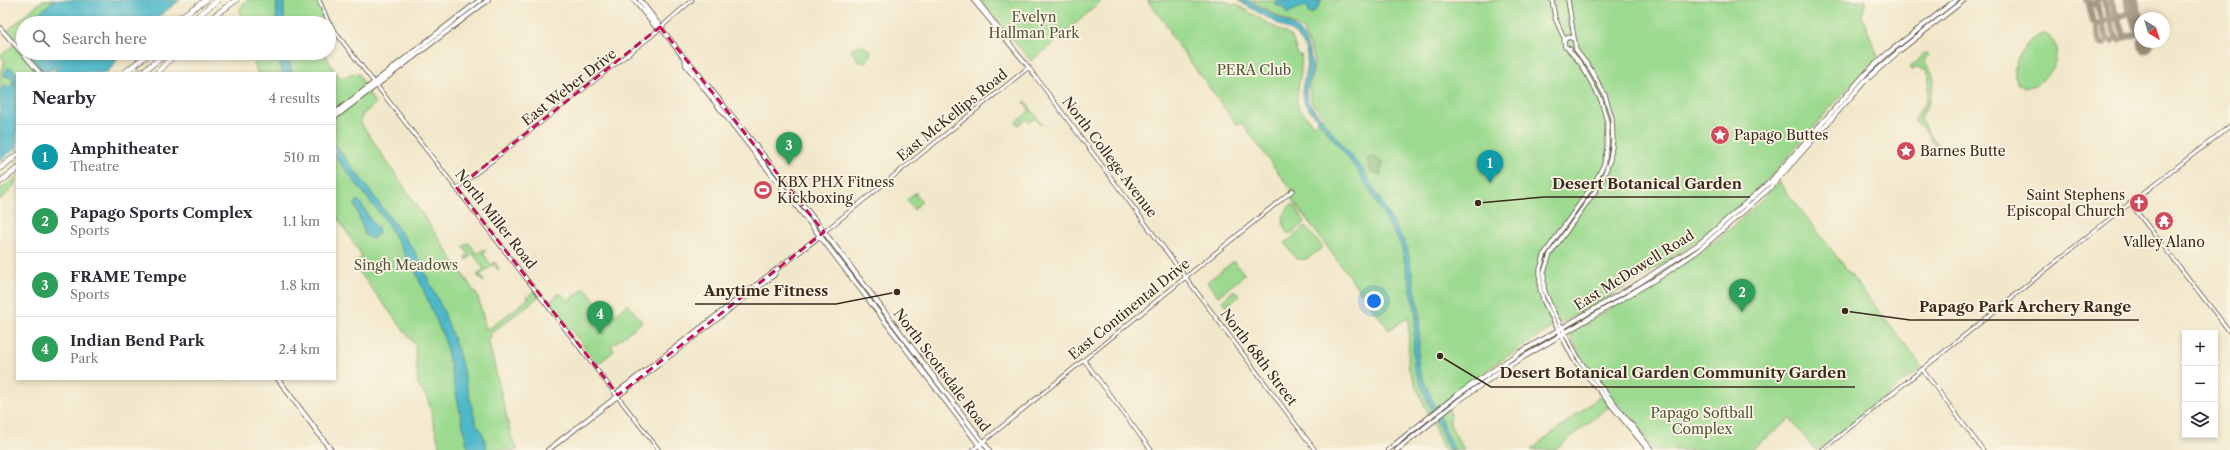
<!DOCTYPE html>
<html lang="en">
<head>
<meta charset="utf-8">
<style>
	body { margin:0; font-family:"Libre Caslon Text",serif; background:#f2f2f3; color:#2b2b33 }
	.controls { position:absolute; right:12px; bottom:12px; display:grid; overflow:hidden; border-radius:0px; box-shadow:0 2px 6px #0003 }
	.controls button { width:36px; height:36px; display:grid; place-items:center; padding:0; border:0; border-bottom:1px solid #e1e1e2; background:#fff; color:#2b2b33; font:20px sans-serif }
	.compass { position:absolute; left:2134px; top:12px; width:36px; height:36px; border-radius:50%; background:#fff; box-shadow:0 2px 6px #0003; rotate:142deg }
	.you { position:absolute; left:1374px; top:301px; width:14px; height:14px; margin:-10px; border:3px solid #fff; border-radius:50%; background:#1a73e8; box-shadow:0 0 0 6px #1a73e833 }
	.badge { display:grid; place-items:center; width:26px; height:26px; border-radius:50%; background:#ea580c; color:#fff; font-size:13px; font-weight:700 }
	.pin { position:absolute; translate:-50% -33px; filter:drop-shadow(0 1px 2px #0008) }
	.pin::after { content:''; position:absolute; top:21px; width:14px; height:12px; background:inherit; clip-path:polygon(0 0,100% 0,50% 100%) }
	.list { margin:0; padding:0; list-style:none }
	h2 { display:flex; justify-content:space-between; align-items:center; height:52px; margin:0; padding:0 16px; font-size:17px }
	h2 small { font-size:13px; font-weight:400; color:#7c7c81 }
	.list li { display:grid; grid-template-columns:26px 1fr auto; gap:12px; align-items:center; box-sizing:border-box; height:64px; padding:0 16px; border-top:1px solid #e1e1e2 }
	.list b { display:block; font-size:15px; white-space:nowrap }
	.list p { margin:0; font-size:13px; white-space:nowrap; color:#7c7c81 }
	.list em { font-size:13px; font-style:normal; color:#7c7c81 }
	.icon { flex:none; width:22px; height:22px; fill:none; stroke:currentColor; stroke-width:2; stroke-linecap:round; stroke-linejoin:round }
	.map { position:relative; flex:none; width:2230px; height:450px; overflow:hidden }
	.search { position:absolute; background:#fff; box-shadow:0 2px 6px #0003; left:16px; top:16px; width:320px; height:44px; display:flex; align-items:center; gap:10px; box-sizing:border-box; padding:0 14px; border-radius:22px; color:#7c7c81; font-size:15px }
	.panel { position:absolute; background:#fff; box-shadow:0 2px 6px #0003; left:16px; top:72px; width:320px; height:308px; border-radius:0px }
	.map>svg:first-child { display:block }
</style>
</head>
<body>
<div class="map">
<svg width="2230" height="450" viewBox="0 0 2230 450">
	<rect width="100%" height="100%" fill="#fcf5e5"/>
	<filter id="ink" filterUnits="userSpaceOnUse"><feTurbulence type="fractalNoise" baseFrequency=".025" numOctaves="2"/><feDisplacementMap in="SourceGraphic" scale="8" xChannelSelector="R" yChannelSelector="G"/><feConvolveMatrix kernelMatrix="1 2 1 2 8 2 1 2 1" color-interpolation-filters="sRGB"/></filter>
	<filter id="wash" filterUnits="userSpaceOnUse"><feTurbulence type="fractalNoise" baseFrequency=".012" numOctaves="4" result="noise"/><feDisplacementMap in="SourceGraphic" scale="16" xChannelSelector="R" yChannelSelector="G"/><feGaussianBlur stdDeviation="0.9" result="paint"/><feColorMatrix in="noise" values="0 0 0 0 0 0 0 0 0 0 0 0 0 0 0 0 0 1.4 0 .05"/><feComposite in="paint" operator="in"/></filter>
	<g filter="url(#wash)">
		<rect width="100%" height="100%" fill="#f1e7ca"/>
		<!-- green -->
		<path fill="#9cda90" stroke="#6c8257" d="M 43,0 L 54,0 L 30,23 L 23,23 L 23,30 L 12,39 L 6,32 Z
			M 247,0 L 317,0 L 327,23 L 239,23 L 241,22 L 240,9 Z
			M 980,0 L 1100,0 L 1101,1 L 1054,43 L 1031,61 Z
			M 1147,0 L 1224,0 L 1230,3 L 1231,6 L 1235,4 L 1292,37 L 1298,55 L 1301,55 C 1304,72 1292,100 1300,111 L 1301,110 L 1313,125 L 1324,117 L 1311,102 L 1309,89 L 1315,60 L 1303,30 L 1250,0 L 1866,0 L 1862,16 L 1878,57 C 1830,102 1793,157 1745,202 C 1690,252 1628,286 1563,322 L 1561,322 L 1494,365 L 1445,401 L 1450,411 L 1450,425 L 1464,450 L 1444,450 L 1408,367 L 1409,316 L 1389,330 L 1291,198 L 1295,195 L 1291,190 L 1242,123 L 1237,125 L 1169,33 L 1171,31 Z
			M 2045,34 C 2060,40 2057,56 2053,69 L 2036,85 L 2024,88 C 2001,75 2025,36 2045,34 Z
			M 23,37 L 23,53 L 37,53 L 33,55 L 38,66 L 44,69 L 40,73 L 17,73 L 17,77 L 14,70 L 9,68 L 4,73 L 5,76 L 13,78 L 14,81 L 10,87 L 4,85 L 0,91 L 0,72 L 5,61 L 0,56 Z
			M 861,45 L 871,51 L 868,60 L 863,63 L 859,61 L 851,51 L 854,47 Z
			M 1925,52 L 1928,55 L 1924,61 L 1933,74 L 1934,83 L 1930,100 L 1920,120 L 1941,149 L 1939,153 L 1929,134 L 1914,121 L 1927,99 L 1929,76 L 1926,71 L 1918,67 L 1911,70 L 1909,67 L 1915,64 Z
			M 252,53 L 325,53 L 332,67 L 340,78 L 358,73 L 375,104 L 362,115 L 361,123 L 478,297 L 486,329 L 490,328 L 529,298 L 527,297 L 536,289 L 541,295 L 490,334 L 491,336 L 488,339 L 509,427 L 512,439 L 518,450 L 440,450 L 428,399 L 418,385 L 415,345 L 354,265 L 362,256 L 335,214 L 335,73 L 257,73 Z
			M 1025,101 L 1042,124 L 1041,125 L 1035,118 L 1029,122 L 1026,119 L 1018,125 L 1016,122 L 1030,111 L 1024,103 Z
			M 17,173 C 17,185 8,193 0,200 L 0,190 Z
			M 1779,182 L 1922,367 L 1819,450 L 1815,450 L 1790,419 L 1751,450 L 1654,450 L 1616,401 L 1555,450 L 1531,450 L 1607,391 L 1585,366 L 1568,332 C 1617,305 1667,278 1711,244 C 1736,225 1758,204 1779,182 Z
			M 916,192 L 916,196 L 922,201 L 914,210 L 907,200 Z
			M 1291,205 L 1294,205 L 1305,222 L 1292,233 L 1287,233 C 1281,223 1282,213 1291,205 Z
			M 1305,227 L 1323,247 L 1307,259 L 1296,259 L 1285,243 Z
			M 469,243 L 477,254 L 484,249 L 486,251 L 483,253 L 491,265 L 495,262 L 499,269 L 498,270 L 494,264 L 480,275 L 484,281 L 483,282 L 477,275 L 484,269 L 473,254 L 467,260 L 465,257 L 469,254 L 463,247 Z
			M 1234,261 L 1245,275 L 1218,296 L 1207,282 Z
			M 585,288 L 609,319 L 628,304 L 642,322 L 611,346 L 614,351 L 598,364 L 549,302 L 560,293 L 568,301 Z
			M 1234,290 L 1239,296 L 1231,303 L 1229,301 L 1231,304 L 1227,307 L 1222,301 Z"/>
		<!-- forest -->
		<path fill="#7dba7a" stroke="#5c724c" d="M 1373,157 L 1383,163 L 1380,175 L 1371,172 L 1367,158 Z"/>
		<!-- water -->
		<path fill="#4db8c9" stroke="#447174" d="M 54,0 L 180,0 L 150,23 L 31,23 L 37,15 Z
			M 277,0 L 284,0 L 284,23 L 276,23 Z
			M 1237,0 L 1247,0 L 1295,27 L 1304,37 L 1312,60 L 1312,72 L 1306,91 L 1308,102 L 1365,173 L 1407,247 L 1420,315 L 1418,367 L 1454,450 L 1449,450 L 1414,368 L 1413,350 L 1416,314 L 1401,245 L 1357,169 L 1305,104 C 1294,80 1323,59 1294,33 Z
			M 1277,0 L 1282,2 L 1288,0 L 1321,1 L 1318,8 L 1311,14 L 1308,13 L 1309,8 L 1305,6 L 1294,10 L 1287,14 L 1283,7 L 1274,4 Z
			M 37,53 L 120,53 L 114,65 L 106,73 L 53,73 L 58,65 L 51,70 L 40,73 L 43,68 L 38,66 L 32,57 Z
			M 277,53 L 287,53 L 292,73 L 282,73 Z
			M 9,68 L 14,70 L 17,77 L 17,173 L 0,190 L 0,91 L 4,85 L 10,87 L 13,85 L 13,78 L 5,76 L 4,72 Z
			M 335,144 L 414,250 L 444,312 L 459,354 L 476,423 L 483,434 L 487,450 L 468,450 L 445,341 L 417,275 L 387,223 L 335,156 Z
			M 357,200 L 360,202 L 372,222 L 378,228 L 379,233 L 372,239 L 365,235 L 355,205 Z"/>
		<!-- pier -->
		<path fill="#f1e7ca" d="M 17,148 L 17,176 L 0,189 L 0,161 Z"/>
		<g fill="none" stroke-linecap="round" stroke-linejoin="round">
			<!-- taxiway -->
			<path stroke="#968874" stroke-width="6" d="M 2086,0 L 2091,3 L 2089,5 L 2093,22 L 2098,24 L 2096,27 L 2101,43 L 2104,44
				M 2096,0 L 2098,0 L 2096,4 L 2101,19 L 2105,21 L 2103,25 L 2108,40 L 2112,42
				M 2104,0 L 2109,16 L 2113,19 L 2111,22 L 2116,38 L 2119,40
				M 2111,0 L 2116,14 L 2120,16 L 2118,19 L 2123,35 L 2127,37
				M 2109,20 L 2135,11
				M 2123,38 L 2140,33"/>
			<!-- runway -->
			<path stroke="#968874" stroke-width="15" d="M 2131,0 L 2140,28
				M 2145,42 L 2146,46"/>
		</g>
	</g>
	<g filter="url(#ink)">
		<g fill="none" stroke-linecap="round" stroke-linejoin="round">
			<defs>
				<path id="tertiary" d="M 319,0 L 328,21 L 339,37 L 659,450
					M 973,0 L 1026,64 L 1315,450
					M 977,0 L 1015,50
					M 457,188 L 650,37 L 692,0
					M 2130,203 L 2230,332
					M 824,232 L 1029,67
					M 1084,360 L 1151,450
					M 1922,369 L 1983,450
					M 973,450 L 1293,190
					M 1822,450 L 2093,232 L 2230,126"/>
				<path id="secondary" d="M 1552,0 L 1555,18 L 1565,40
					M 1568,0 L 1576,50 L 1590,68 L 1605,95 L 1612,118 L 1613,140 L 1610,160 L 1601,183 L 1550,254 L 1544,272 L 1544,289 L 1552,309 L 1580,361 L 1652,450
					M 0,28 L 40,73
					M 1568,49 L 1581,64 L 1601,100 L 1607,122 L 1607,147 L 1604,164 L 1595,182 L 1545,253 L 1540,269 L 1540,289 L 1544,302 L 1574,360 L 1648,450
					M 1570,49 L 1565,47 L 1564,40 L 1569,37 L 1575,40"/>
				<path id="primary" d="M 634,0 L 655,26 L 660,27
					M 640,0 L 684,58 L 689,62 L 822,229 L 989,450
					M 685,59 L 686,65 L 820,236 L 983,450
					M 335,113 L 480,0
					M 335,117 L 488,0
					M 278,379 L 331,450
					M 618,395 L 619,391 L 821,235
					M 548,450 L 774,275 L 776,270
					M 1388,450 L 1457,395 L 1519,353 L 1639,283 L 1699,244 L 1771,181 L 1866,73 L 1888,53 L 1956,0
					M 1397,450 L 1458,401 L 1505,368 L 1661,276 L 1699,250 L 1770,188 L 1865,81 L 1899,51 L 1964,0"/>
				<path id="motorway" d="M 171,23 L 206,0
					M 189,23 L 218,0
					M 205,23 L 236,0
					M 133,73 L 142,53
					M 141,73 L 167,53
					M 157,73 L 176,53
					M 0,168 L 17,155
					M 0,182 L 17,169"/>
			</defs>
			<!-- tertiary casing -->
			<use href="#tertiary" stroke="#564638" stroke-width="4.5"/>
			<!-- secondary casing -->
			<use href="#secondary" stroke="#564638" stroke-width="5"/>
			<!-- primary casing -->
			<use href="#primary" stroke="#564638" stroke-width="5.5"/>
			<!-- motorway casing -->
			<use href="#motorway" stroke="#564638" stroke-width="6"/>
			<!-- tertiary -->
			<use href="#tertiary" stroke="#fff" stroke-width="3"/>
			<!-- secondary -->
			<use href="#secondary" stroke="#fff" stroke-width="3.5"/>
			<!-- primary -->
			<use href="#primary" stroke="#fff" stroke-width="4"/>
			<!-- motorway -->
			<use href="#motorway" stroke="#fff" stroke-width="5"/>
			<defs>
				<path id="motorway-bridge" d="M 124,73 L 150,53"/>
			</defs>
			<!-- motorway-bridge casing -->
			<use href="#motorway-bridge" stroke="#564638" stroke-width="6" stroke-linecap="butt"/>
			<!-- motorway-bridge -->
			<use href="#motorway-bridge" stroke="#fff" stroke-width="5"/>
		</g>
	</g>
	<!-- marked area -->
	<path fill="none" stroke="#c2185b" stroke-width="3" stroke-dasharray="8 5" stroke-linejoin="round" d="M 660,27 L 824,232 L 618,395 L 457,188 Z"/>
	<!-- icons -->
	<defs>
		<symbol id="sight-disc" viewBox="-11 -11 22 22"><circle r="9.5" fill="#d1495b" stroke="#fcf5e5"/><path d="M0-6L1.8-2.2L6-1.7L2.9 1.2L3.7 5.4L0 3.3L-3.7 5.4L-2.9 1.2L-6-1.7L-1.8-2.2Z" fill="#fff"/></symbol>
		<symbol id="stadium-disc" viewBox="-11 -11 22 22"><circle r="9.5" fill="#d1495b" stroke="#fcf5e5"/><path d="M0-5a6.5 5 0 1 0 0 10a6.5 5 0 1 0 0-10ZM-3.5-1.8h7v3.6h-7Z" fill="#fff"/></symbol>
		<symbol id="church-disc" viewBox="-11 -11 22 22"><circle r="9.5" fill="#d1495b" stroke="#fcf5e5"/><path d="M-1.2-6h2.4v3.5h3.3v2.4h-3.3V6h-2.4V-.1h-3.3v-2.4h3.3Z" fill="#fff"/></symbol>
		<symbol id="temple-disc" viewBox="-11 -11 22 22"><circle r="9.5" fill="#d1495b" stroke="#fcf5e5"/><path d="M0-6L5-2H3V0L6.5 2.5H4V6H1.5V3h-3V6H-4V2.5H-6.5L-3 0V-2H-5Z" fill="#fff"/></symbol>
	</defs>
	<g fill-rule="evenodd">
		<use href="#sight-disc" x="1709" y="124" width="22" height="22"/>
		<use href="#sight-disc" x="1895" y="140" width="22" height="22"/>
		<use href="#stadium-disc" x="752" y="179" width="22" height="22"/>
		<use href="#church-disc" x="2128" y="192" width="22" height="22"/>
		<use href="#temple-disc" x="2153" y="210" width="22" height="22"/>
	</g>
	<g text-anchor="middle" dominant-baseline="central" stroke-width="3.5" stroke-linejoin="round" paint-order="stroke">
		<!-- park labels -->
		<g font-size="14" fill="#53563a" stroke="#fcf5e5">
			<text x="1034" y="17">Evelyn<tspan x="1034" dy="16">Hallman Park</tspan></text>
			<text x="1254" y="70">PERA Club</text>
			<text x="406" y="265">Singh Meadows</text>
			<text x="1702" y="413">Papago Softball<tspan x="1702" dy="16">Complex</tspan></text>
		</g>
		<!-- street labels -->
		<g font-size="14" fill="#3b2a1e" stroke="#fcf5e5">
			<text transform="translate(569 87) rotate(-38)">East Weber Drive</text>
			<text transform="translate(952 115) rotate(-39)">East McKellips Road</text>
			<text transform="translate(1110 157) rotate(53)">North College Avenue</text>
			<text transform="translate(496 219) rotate(52)">North Miller Road</text>
			<text transform="translate(1634 270) rotate(-32)">East McDowell Road</text>
			<text transform="translate(1129 309) rotate(-39)">East Continental Drive</text>
			<text transform="translate(1259 357) rotate(53)">North 68th Street</text>
			<text transform="translate(942 370) rotate(53)">North Scottsdale Road</text>
		</g>
		<!-- poi labels -->
		<g font-size="14" fill="#3b2a1e" stroke="#fcf5e5" text-anchor="start">
			<text x="1734" y="135">Papago Buttes</text>
			<text x="1920" y="151">Barnes Butte</text>
			<text x="777" y="182">KBX PHX Fitness<tspan x="777" dy="16">Kickboxing</tspan></text>
			<text x="2125" y="195" text-anchor="end">Saint Stephens<tspan x="2125" dy="16">Episcopal Church</tspan></text>
			<text x="2164" y="242" text-anchor="middle">Valley Alano</text>
		</g>
	</g>
	<!-- callouts -->
	<path fill="none" stroke="#3b2a1e" stroke-width="1.5" d="M1478 203L1544 197H1750M897 292L836 304H695M1845 311L1910 320H2139M1440 356L1491 387H1855"/>
	<g fill="#3b2a1e" stroke="#fcf5e5" stroke-width="1.5">
		<circle cx="1478" cy="203" r="4"/>
		<circle cx="897" cy="292" r="4"/>
		<circle cx="1845" cy="311" r="4"/>
		<circle cx="1440" cy="356" r="4"/>
	</g>
	<g font-size="15" text-anchor="middle" font-weight="bold" fill="#3b2a1e" stroke="#fcf5e5" stroke-width="3.5" stroke-linejoin="round" paint-order="stroke">
		<text x="1647" y="189">Desert Botanical Garden</text>
		<text x="766" y="296">Anytime Fitness</text>
		<text x="2025" y="312">Papago Park Archery Range</text>
		<text x="1673" y="378">Desert Botanical Garden Community Garden</text>
	</g>
</svg>
<div class="controls">
<button>+</button>
<button>−</button>
<button><svg class="icon" aria-label="layers" viewBox="0 0 24 24"><path d="M12 4l9 5-9 5-9-5zM3 14l9 5 9-5"/></svg></button>
</div>
<svg class="compass" viewBox="-18 -18 36 36"><path d="M0-13l5 13h-10z" fill="#e53935"/><path d="M0 13l5-13h-10z" fill="#7c7c81"/></svg>
<div class="you"></div>
<div class="pin badge" style="left:1490px;top:183px;background:#0f9aa8">1</div>
<div class="pin badge" style="left:1742px;top:312px;background:#2e9e5b">2</div>
<div class="pin badge" style="left:789px;top:165px;background:#2e9e5b">3</div>
<div class="pin badge" style="left:600px;top:334px;background:#2e9e5b">4</div>
<div class="search"><svg class="icon" aria-label="search" viewBox="0 0 24 24"><circle cx="10" cy="10" r="6"/><path d="M15 15l6 6"/></svg>Search here</div>
<section class="panel">
<h2>Nearby<small>4 results</small></h2>
<ul class="list">
<li><span class="badge" style="background:#0f9aa8">1</span><div><b>Amphitheater</b><p>Theatre</p></div><em>510 m</em></li>
<li><span class="badge" style="background:#2e9e5b">2</span><div><b>Papago Sports Complex</b><p>Sports</p></div><em>1.1 km</em></li>
<li><span class="badge" style="background:#2e9e5b">3</span><div><b>FRAME Tempe</b><p>Sports</p></div><em>1.8 km</em></li>
<li><span class="badge" style="background:#2e9e5b">4</span><div><b>Indian Bend Park</b><p>Park</p></div><em>2.4 km</em></li>
</ul>
</section>
</div>
</body>
</html>
